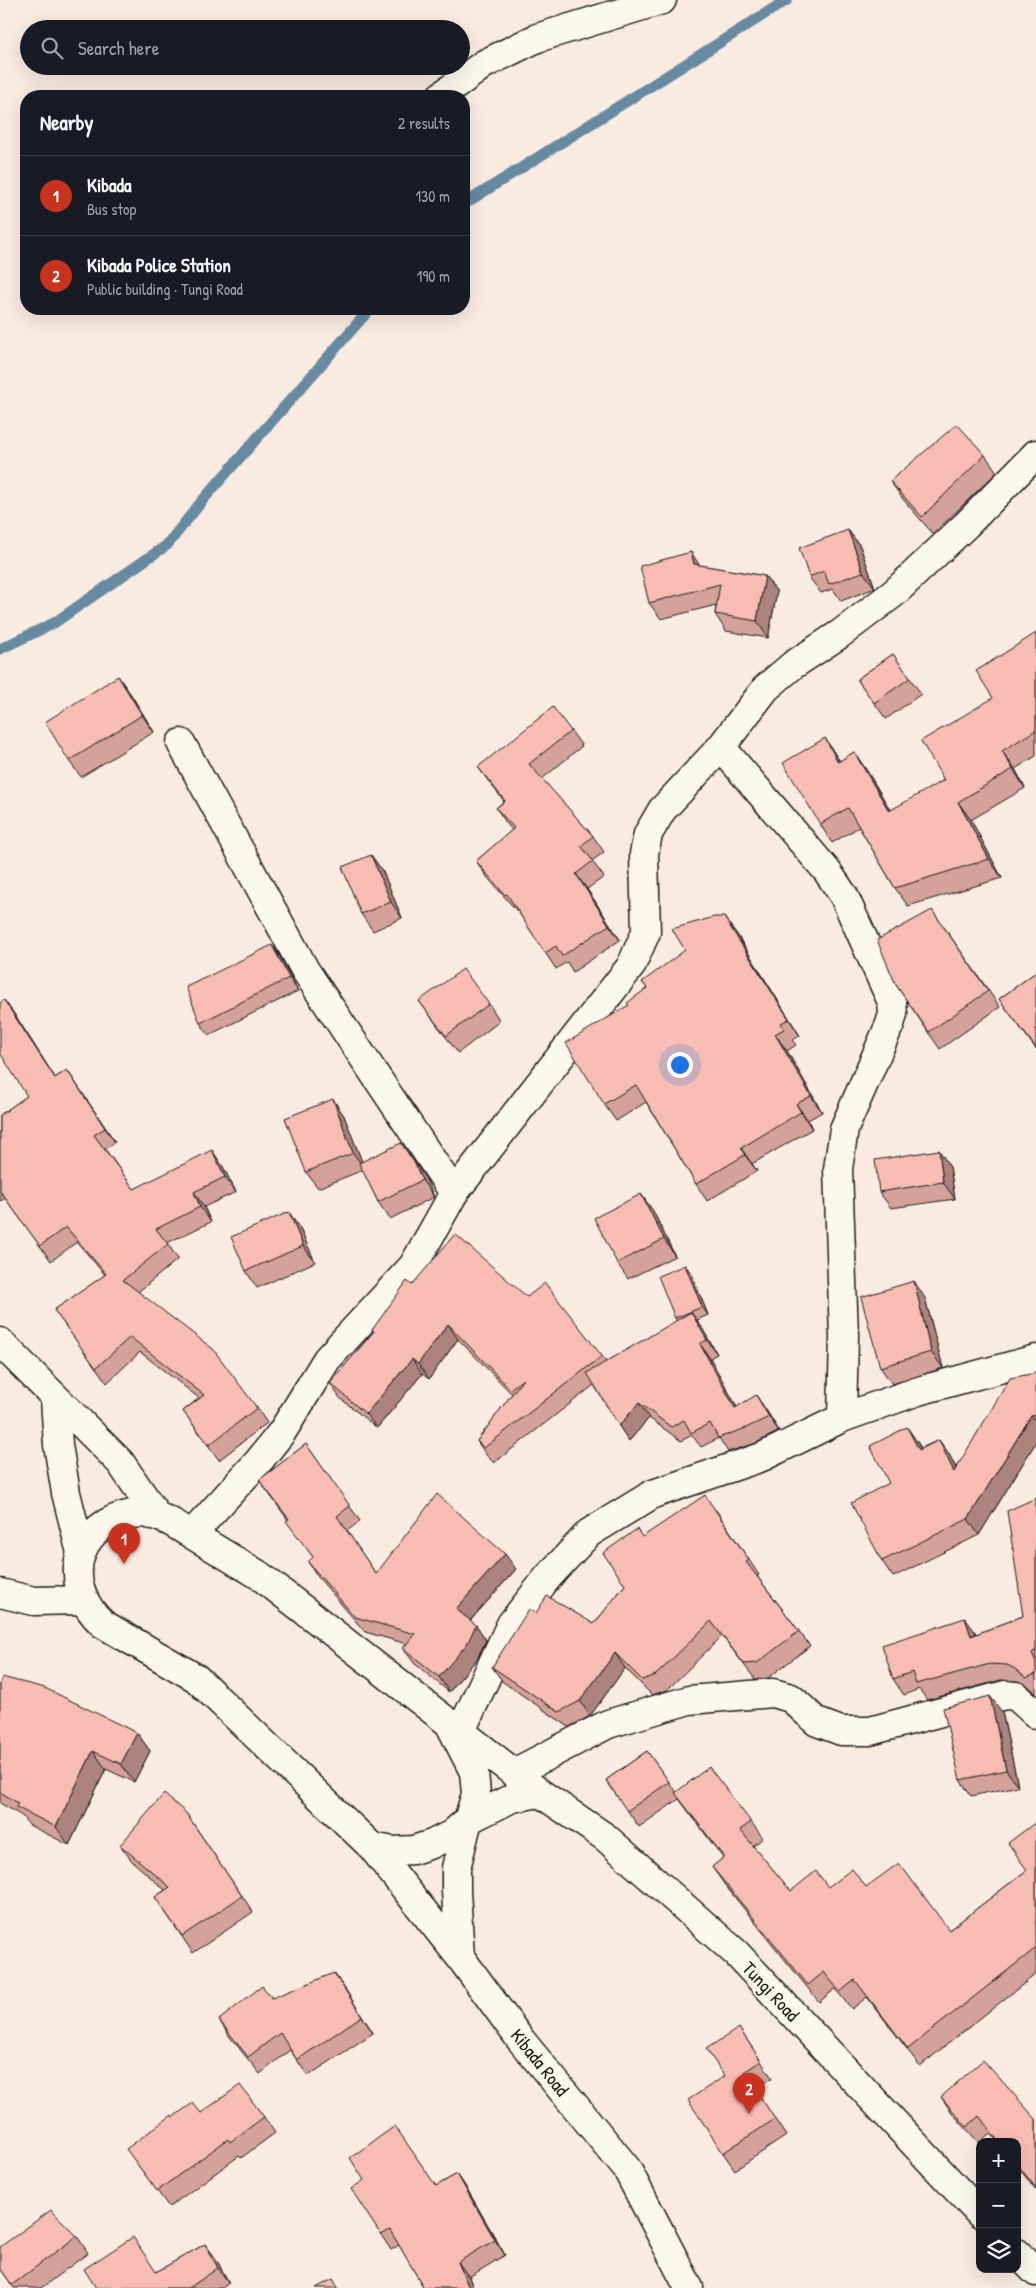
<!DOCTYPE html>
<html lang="en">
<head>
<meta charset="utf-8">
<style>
	body { margin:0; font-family:"Patrick Hand",sans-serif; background:#242831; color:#f1f3f6 }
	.controls { position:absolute; right:15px; bottom:15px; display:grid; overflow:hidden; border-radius:10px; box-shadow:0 5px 20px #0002 }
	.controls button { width:45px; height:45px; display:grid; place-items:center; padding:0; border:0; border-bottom:1px solid #363941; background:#171b24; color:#f1f3f6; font:25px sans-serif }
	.you { position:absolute; left:679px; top:1064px; width:18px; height:18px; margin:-12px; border:4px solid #fff; border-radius:50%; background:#1a73e8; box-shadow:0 0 0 8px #1a73e833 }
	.badge { display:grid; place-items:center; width:32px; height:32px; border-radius:50%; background:#c8321e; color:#fff; font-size:16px; font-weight:700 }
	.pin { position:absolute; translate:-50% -41px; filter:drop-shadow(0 1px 2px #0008) }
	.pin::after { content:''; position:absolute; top:26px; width:18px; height:15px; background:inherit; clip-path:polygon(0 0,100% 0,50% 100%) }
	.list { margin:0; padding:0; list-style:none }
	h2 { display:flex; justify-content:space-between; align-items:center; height:65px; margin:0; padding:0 20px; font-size:21px }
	h2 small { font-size:16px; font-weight:400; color:#9ea1a6 }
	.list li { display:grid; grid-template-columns:32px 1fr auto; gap:15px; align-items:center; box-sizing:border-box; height:80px; padding:0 20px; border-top:1px solid #363941 }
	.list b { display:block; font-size:19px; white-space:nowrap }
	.list p { margin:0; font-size:16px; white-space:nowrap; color:#9ea1a6 }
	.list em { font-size:16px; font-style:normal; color:#9ea1a6 }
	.icon { flex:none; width:28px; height:28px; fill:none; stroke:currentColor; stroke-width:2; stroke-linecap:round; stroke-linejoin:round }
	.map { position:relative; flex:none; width:1036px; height:2288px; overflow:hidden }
	.search { position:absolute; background:#171b24; box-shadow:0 5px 20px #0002; left:20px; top:20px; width:450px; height:55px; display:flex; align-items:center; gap:12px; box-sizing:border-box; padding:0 18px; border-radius:28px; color:#9ea1a6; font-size:19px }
	.panel { position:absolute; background:#171b24; box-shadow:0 5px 20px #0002; left:20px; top:90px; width:450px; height:225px; border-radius:20px }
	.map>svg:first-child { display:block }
</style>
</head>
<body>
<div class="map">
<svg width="1036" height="2288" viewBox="0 0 1036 2288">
	<rect width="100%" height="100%" fill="#faebe1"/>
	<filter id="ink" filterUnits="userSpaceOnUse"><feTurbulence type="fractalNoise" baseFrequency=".02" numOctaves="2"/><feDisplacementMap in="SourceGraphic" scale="10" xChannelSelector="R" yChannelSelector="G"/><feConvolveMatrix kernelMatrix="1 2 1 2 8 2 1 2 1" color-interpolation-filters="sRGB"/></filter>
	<g filter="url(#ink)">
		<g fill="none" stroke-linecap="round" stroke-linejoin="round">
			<!-- stream -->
			<path stroke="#668aa0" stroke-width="11" d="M 464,204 L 787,0
				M 0,649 L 54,623 L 167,545 L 202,501 L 370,309"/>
			<defs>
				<path id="street" d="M 441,96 L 484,64 L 537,38 L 662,0
					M 181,743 L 305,970 L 454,1193
					M 721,747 L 827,871 L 844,896 L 892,1002 L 893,1014 L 890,1024 L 844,1129 L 838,1169 L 844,1336 L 842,1418
					M 192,1534 L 258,1462 L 282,1432 L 327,1359 L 413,1266 L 454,1193 L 631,966 L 646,932 L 644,854 L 648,834 L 662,810 L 721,747 L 766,688 L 793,665 L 840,634 L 894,593 L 966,525 L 1036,454
					M 461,1731 L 511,1624 L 548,1577 L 589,1533 L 653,1494 L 762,1457 L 842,1418 L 918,1391 L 1036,1359
					M 514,1773 L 608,1724 L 689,1700 L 773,1693 L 791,1698 L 817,1722 L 841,1731 L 870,1731 L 1005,1695 L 1016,1696 L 1036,1714"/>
				<path id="secondary" d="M 0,1342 L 120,1462 L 157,1516
					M 55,1399 L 58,1445 L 66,1493 L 81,1553
					M 142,1513 L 157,1516 L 171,1522 L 259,1575 L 449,1723 L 474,1772 L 476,1794 L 468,1820 L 452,1834 L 432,1844 L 413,1850 L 393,1851 L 372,1847 L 196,1678 L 103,1624 C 56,1581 78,1517 142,1513 Z
					M 0,1593 L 34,1601 L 83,1600
					M 456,1728 L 540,1793 L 605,1837 L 736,1953 L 980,2214
					M 372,1847 L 460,1957 L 520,2039 L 627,2169 L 689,2288
					M 460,1957 L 456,1891 L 456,1868 L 468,1820 L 512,1798 L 540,1793
					M 1017,2253 L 1036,2272"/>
			</defs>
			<!-- street casing -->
			<use href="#street" stroke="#1c1c1c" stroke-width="31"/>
			<!-- secondary casing -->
			<use href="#secondary" stroke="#1c1c1c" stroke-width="31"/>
			<!-- street -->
			<use href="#street" stroke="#fbf7ec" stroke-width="28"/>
			<!-- secondary -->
			<use href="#secondary" stroke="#fbf7ec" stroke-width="28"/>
		</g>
		<!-- wall -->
		<path fill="#d4a29a" stroke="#1c1c1c" d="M 985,455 L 997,472 L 933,534 L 902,498 L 890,481 Z
			M 848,530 L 860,546 L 875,588 L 841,601 L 833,589 L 821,593 L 809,577 Z
			M 700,565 L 765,576 L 777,592 L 768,638 L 726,631 L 715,614 L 716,605 L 661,619 L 649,603 Z
			M 1036,633 L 1036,756 L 1015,769 L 1025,788 L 971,820 L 1002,878 L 908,906 L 895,888 L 859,827 L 832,843 L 820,824 L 837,757 L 840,761 L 854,752 L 867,771 L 891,811 L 944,780 L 993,698 Z
			M 893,654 L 921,694 L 886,719 L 857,679 Z
			M 130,693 L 154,732 L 81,777 L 69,761 Z
			M 571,731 L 582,746 L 542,779 L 593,836 L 604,852 L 592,861 L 604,877 L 587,889 L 620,940 L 573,972 L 567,962 L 556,969 L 517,910 L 516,910 L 487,877 L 476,861 L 512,830 L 507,824 L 496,808 L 504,801 L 489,782 L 478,767 Z
			M 371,855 L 383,872 L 402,918 L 373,931 L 361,914 Z
			M 932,910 L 1000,1007 L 940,1049 L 896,985 Z
			M 736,933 L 800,1036 L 792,1040 L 796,1045 L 787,1051 L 822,1112 L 808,1120 L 812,1129 L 752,1164 L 757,1171 L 707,1201 L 696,1184 L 646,1102 L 616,1121 L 604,1104 L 629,1005 L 647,988 L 642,982 Z
			M 272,945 L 281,958 L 298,991 L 209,1035 L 200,1023 Z
			M 1036,972 L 1036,1049 L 999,999 Z
			M 419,1001 L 489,1004 L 500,1021 L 458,1053 Z
			M 15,1015 L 55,1078 L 67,1070 L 115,1142 L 105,1149 L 134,1189 L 222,1165 L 236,1192 L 204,1207 L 211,1222 L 167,1243 L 178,1259 L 138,1292 L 257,1408 L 267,1423 L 219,1460 L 183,1411 L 199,1398 L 140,1352 L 107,1383 L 54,1310 L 105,1275 L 77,1242 L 51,1261 L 5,1198 L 1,1201 L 0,1200 L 0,1115 L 27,1096 Z
			M 333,1099 L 344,1116 L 362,1162 L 426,1179 L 434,1197 L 390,1219 L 378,1202 L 363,1170 L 318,1188 L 306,1172 Z
			M 950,1167 L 955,1199 L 891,1208 L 879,1192 Z
			M 641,1194 L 653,1211 L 675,1256 L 628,1279 L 617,1263 Z
			M 300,1229 L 315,1262 L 257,1288 L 246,1271 Z
			M 691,1273 L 708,1315 L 697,1320 L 717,1354 L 710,1358 L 737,1407 L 766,1410 L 779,1431 L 756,1443 L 728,1452 L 719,1438 L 701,1447 L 692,1435 L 681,1441 L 649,1418 L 629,1441 L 619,1426 L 594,1385 L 494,1463 L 487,1456 L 477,1441 L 512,1394 L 458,1339 L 429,1379 L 422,1374 L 377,1428 L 340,1398 L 330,1383 L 373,1332 L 372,1330 L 412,1285 L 527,1297 L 602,1356 L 606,1362 L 677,1321 L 675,1318 Z
			M 925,1298 L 943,1368 L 892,1384 L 880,1367 Z
			M 1036,1373 L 1036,1442 L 979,1535 L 893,1577 L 882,1561 L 889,1483 L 918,1443 L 921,1448 L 939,1440 L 950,1456 L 956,1468 Z
			M 306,1444 L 360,1521 L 347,1531 L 376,1574 L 516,1569 L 470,1621 L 476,1625 L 486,1640 L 477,1659 L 449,1692 L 414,1663 L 403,1648 L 407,1644 L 365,1632 L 318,1577 L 308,1562 L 313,1557 L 288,1520 L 259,1480 Z
			M 1036,1498 L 1036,1693 L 1026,1684 L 1018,1681 L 1001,1680 L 927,1700 L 919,1689 L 904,1695 L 893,1679 L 976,1634 L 1023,1616 Z
			M 716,1510 L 759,1575 L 757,1576 L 799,1631 L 810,1646 L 768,1678 L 755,1679 L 722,1636 L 667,1690 L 652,1695 L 625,1668 L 590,1716 L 569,1727 L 503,1682 L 492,1667 L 536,1613 L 594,1624 L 625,1585 L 642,1537 Z
			M 0,1684 L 137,1733 L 150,1751 L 134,1782 L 106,1769 L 69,1845 L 29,1825 L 22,1816 L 0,1803 Z
			M 1002,1712 L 1018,1786 L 971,1796 L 960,1780 Z
			M 647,1751 L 676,1792 L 751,1822 L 763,1838 L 753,1846 L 791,1891 L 828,1887 L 866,1887 L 949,1930 L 1027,1870 L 1036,1822 L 1036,1974 L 920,2066 L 867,1997 L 852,2009 L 835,1989 L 819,2002 L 724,1884 L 712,1867 L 723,1858 L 679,1799 L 639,1827 L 606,1780 Z
			M 186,1813 L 253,1912 L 193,1953 L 155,1897 L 165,1890 L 132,1861 L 120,1845 Z
			M 345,1989 L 373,2033 L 308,2076 L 290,2050 L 260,2074 L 230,2037 L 219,2020 L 272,1998 Z
			M 739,2028 L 772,2078 L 755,2089 L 786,2136 L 735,2170 L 723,2153 L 725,2076 Z
			M 941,2097 L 1036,2119 L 1036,2190 L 1017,2166 L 1017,2142 L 998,2142 L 990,2133 L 979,2143 L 953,2114 Z
			M 201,2113 L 264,2117 L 275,2133 L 241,2158 L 239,2156 L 169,2207 L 138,2165 Z
			M 457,2174 L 467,2189 L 505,2255 L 469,2277 L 473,2288 L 424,2288 L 399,2245 L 391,2250 L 381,2235 L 436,2186 Z
			M 77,2236 L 88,2253 L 41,2288 L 14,2288 L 0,2268 Z
			M 205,2244 L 216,2259 L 229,2283 L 222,2288 L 96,2288 L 156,2272 Z"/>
		<!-- shaded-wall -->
		<path fill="#ad847d" stroke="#1c1c1c" d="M 848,530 L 860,546 L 875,588 L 863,572 Z
			M 691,552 L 702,569 L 694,564 Z
			M 765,576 L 777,592 L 768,638 L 757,621 Z
			M 118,676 L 130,693 L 154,732 L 142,715 Z
			M 825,738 L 837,757 L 851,780 L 838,762 Z
			M 1002,751 L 1015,769 L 1025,788 L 1013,769 Z
			M 854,752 L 867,771 L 902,830 L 889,811 Z
			M 958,802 L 971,820 L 1002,878 L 989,859 Z
			M 371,855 L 383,872 L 402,918 L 391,902 Z
			M 576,874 L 587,889 L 620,940 L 609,925 Z
			M 724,917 L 736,933 L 800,1036 L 789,1019 Z
			M 272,945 L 281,958 L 298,991 L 289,978 Z
			M 4,1000 L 15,1015 L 65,1093 L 55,1078 Z
			M 775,1034 L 787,1051 L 822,1112 L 811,1096 Z
			M 67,1070 L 115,1142 L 105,1128 Z
			M 333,1099 L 344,1116 L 365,1169 L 353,1153 Z
			M 796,1104 L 808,1120 L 812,1129 L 801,1112 Z
			M 401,1143 L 426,1179 L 434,1197 L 422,1180 Z
			M 741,1148 L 752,1164 L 757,1171 L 745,1155 Z
			M 212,1150 L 222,1165 L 236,1192 L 225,1177 Z
			M 939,1150 L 950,1167 L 955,1199 L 943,1182 Z
			M 194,1192 L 204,1207 L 211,1222 L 200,1207 Z
			M 641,1194 L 653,1211 L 675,1256 L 664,1239 Z
			M 289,1212 L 300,1229 L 315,1262 L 303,1246 Z
			M 685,1265 L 691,1273 L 708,1315 L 702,1307 Z
			M 914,1281 L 925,1298 L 943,1368 L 931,1352 Z
			M 691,1312 L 701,1326 L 717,1354 L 707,1340 Z
			M 448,1324 L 458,1339 L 429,1379 L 418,1364 Z
			M 700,1344 L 710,1358 L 745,1422 L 735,1408 Z
			M 412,1359 L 422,1374 L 377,1428 L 366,1414 Z
			M 756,1395 L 766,1410 L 779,1431 L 769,1417 Z
			M 639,1403 L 649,1418 L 629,1441 L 619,1426 Z
			M 1031,1416 L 1036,1422 L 1036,1442 L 979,1535 L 968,1519 Z
			M 907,1427 L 918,1443 L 930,1466 L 919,1450 Z
			M 939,1440 L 950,1456 L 965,1488 L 954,1472 Z
			M 505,1554 L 516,1569 L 467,1624 L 456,1609 Z
			M 965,1618 L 976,1633 L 971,1636 Z
			M 476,1625 L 486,1640 L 477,1659 L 449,1692 L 439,1677 Z
			M 615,1653 L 625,1668 L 590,1716 L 580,1701 Z
			M 990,1696 L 1002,1712 L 1018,1786 L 1006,1770 Z
			M 137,1733 L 150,1751 L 134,1782 L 121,1764 Z
			M 93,1751 L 106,1769 L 69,1845 L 56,1827 Z
			M 334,1973 L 345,1989 L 373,2033 L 362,2016 Z
			M 457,2174 L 467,2189 L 505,2255 L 495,2240 Z
			M 205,2244 L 216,2259 L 229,2283 L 218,2268 Z
			M 458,2262 L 469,2277 L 473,2288 L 469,2288 Z"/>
		<!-- building -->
		<path fill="#f7bcb3" stroke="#1c1c1c" d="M 957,424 L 985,455 L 922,517 L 890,481 Z
			M 848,530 L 863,572 L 829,584 L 824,571 L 809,577 L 799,548 Z
			M 691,552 L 694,564 L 765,576 L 757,621 L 715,614 L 720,584 L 649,603 L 640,566 Z
			M 1036,633 L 1036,730 L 1002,751 L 1013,769 L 958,802 L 989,859 L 895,888 L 848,808 L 820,824 L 783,763 L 825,738 L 838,762 L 854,752 L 889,811 L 944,780 L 921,741 L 993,698 L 976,671 Z
			M 893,654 L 910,678 L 874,703 L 857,679 Z
			M 118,676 L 142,715 L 69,761 L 45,722 Z
			M 553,707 L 571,731 L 529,764 L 593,836 L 581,846 L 593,861 L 576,874 L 609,925 L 562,956 L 556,946 L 545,953 L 507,894 L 505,895 L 476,861 L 514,828 L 496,808 L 505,801 L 478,767 Z
			M 371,855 L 391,902 L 361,914 L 342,867 Z
			M 932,910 L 988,991 L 929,1032 L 896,985 L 877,940 Z
			M 714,917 L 724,917 L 789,1019 L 781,1023 L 784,1029 L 775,1034 L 811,1096 L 796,1104 L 801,1112 L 741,1148 L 745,1155 L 696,1184 L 636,1085 L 604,1104 L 566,1043 L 629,1005 L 627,1003 L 647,988 L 642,982 L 685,950 L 672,929 Z
			M 272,945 L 289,978 L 200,1023 L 186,987 Z
			M 463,969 L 489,1004 L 446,1036 L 419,1001 Z
			M 1036,972 L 1036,1048 L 999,999 Z
			M 4,1000 L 55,1078 L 67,1070 L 105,1128 L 94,1135 L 134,1189 L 212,1150 L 225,1177 L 194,1192 L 200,1207 L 156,1229 L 168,1244 L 123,1280 L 213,1349 L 257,1408 L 209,1445 L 183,1411 L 204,1395 L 130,1337 L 96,1368 L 54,1310 L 106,1274 L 66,1227 L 40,1246 L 0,1191 L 0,1115 L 27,1096 L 0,1053 L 0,1003 Z
			M 333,1099 L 353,1153 L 306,1172 L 285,1118 Z
			M 401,1143 L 414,1162 L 422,1180 L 378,1202 L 359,1163 Z
			M 939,1150 L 943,1182 L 879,1192 L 875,1160 Z
			M 641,1194 L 664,1239 L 617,1263 L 594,1218 Z
			M 289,1212 L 303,1246 L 246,1271 L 231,1237 Z
			M 455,1234 L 527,1297 L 545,1283 L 602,1356 L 484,1448 L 477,1441 L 523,1379 L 510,1389 L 448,1324 L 418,1364 L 412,1359 L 366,1414 L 330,1383 L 374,1331 L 372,1330 L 407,1281 L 412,1285 Z
			M 685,1265 L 702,1307 L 675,1318 L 658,1276 Z
			M 914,1281 L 931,1352 L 880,1367 L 861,1297 Z
			M 691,1312 L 707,1340 L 700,1344 L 735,1408 L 756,1395 L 769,1417 L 746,1428 L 718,1438 L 710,1423 L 691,1433 L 684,1420 L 671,1427 L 639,1403 L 619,1426 L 587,1373 Z
			M 1036,1373 L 1036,1415 L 1031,1416 L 968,1519 L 882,1561 L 851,1503 L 889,1483 L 870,1446 L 907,1427 L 919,1450 L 939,1440 L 954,1472 L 1010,1378 Z
			M 306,1444 L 350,1506 L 337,1516 L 376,1574 L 437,1494 L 505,1554 L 456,1609 L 476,1625 L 467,1644 L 439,1677 L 403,1648 L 415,1634 L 355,1617 L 308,1562 L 313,1557 L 286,1521 L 289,1519 L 259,1480 Z
			M 705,1495 L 749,1560 L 746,1562 L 799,1631 L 757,1663 L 744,1664 L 711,1621 L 656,1675 L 642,1680 L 615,1653 L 580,1701 L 559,1712 L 492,1667 L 529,1609 L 536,1613 L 547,1596 L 594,1624 L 625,1585 L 603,1553 L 637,1529 L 642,1537 Z
			M 1036,1498 L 1036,1650 L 1032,1653 L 1036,1662 L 1036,1674 L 1026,1678 L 1015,1669 L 1007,1665 L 990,1664 L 916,1684 L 912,1672 L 893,1679 L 882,1645 L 965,1618 L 971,1636 L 1023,1616 L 1007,1511 Z
			M 2,1677 L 45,1688 L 137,1733 L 121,1764 L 93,1751 L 56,1827 L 16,1807 L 18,1803 L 0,1792 L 0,1684 Z
			M 990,1696 L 1006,1770 L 960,1780 L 943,1708 Z
			M 647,1751 L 669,1782 L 627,1811 L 606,1780 Z
			M 709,1767 L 751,1822 L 740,1830 L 791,1891 L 816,1871 L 828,1887 L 852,1869 L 866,1887 L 899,1863 L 949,1930 L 1027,1870 L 1008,1843 L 1036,1822 L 1036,1948 L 908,2049 L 855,1980 L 840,1992 L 824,1972 L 808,1985 L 712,1867 L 724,1857 L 675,1793 Z
			M 164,1794 L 186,1813 L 242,1896 L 182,1936 L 155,1897 L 170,1887 L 120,1845 Z
			M 334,1973 L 362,2016 L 297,2060 L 280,2033 L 248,2057 L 219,2020 L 262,1986 L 272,1998 Z
			M 739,2028 L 761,2061 L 744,2072 L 775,2119 L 723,2153 L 688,2100 L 725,2076 L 706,2049 Z
			M 983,2060 L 1036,2119 L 1036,2188 L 1017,2164 L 1017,2142 L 999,2142 L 979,2116 L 967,2127 L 941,2097 Z
			M 240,2085 L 264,2117 L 230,2142 L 228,2139 L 157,2191 L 126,2149 L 172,2115 L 173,2117 L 193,2103 L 201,2113 Z
			M 395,2126 L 436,2186 L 457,2174 L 495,2240 L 458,2262 L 469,2288 L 424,2288 L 390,2230 L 381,2235 L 351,2189 L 364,2180 L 350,2158 Z
			M 51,2210 L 77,2236 L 12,2285 L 0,2268 L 0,2247 Z
			M 133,2237 L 156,2272 L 205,2244 L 218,2268 L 189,2288 L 96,2288 L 84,2269 Z
			M 333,2279 L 338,2288 L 316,2288 Z"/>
	</g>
	<g text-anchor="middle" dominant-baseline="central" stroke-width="4" stroke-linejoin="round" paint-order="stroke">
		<!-- street labels -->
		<g font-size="19" fill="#1c1c1c" stroke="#fbf7ec">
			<text transform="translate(771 1991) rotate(47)">Tungi Road</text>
			<text transform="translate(540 2062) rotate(51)">Kibada Road</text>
		</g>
	</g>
</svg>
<div class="controls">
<button>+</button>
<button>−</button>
<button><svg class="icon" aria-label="layers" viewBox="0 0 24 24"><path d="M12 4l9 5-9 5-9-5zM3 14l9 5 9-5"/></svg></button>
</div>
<div class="you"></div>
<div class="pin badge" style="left:124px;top:1564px">1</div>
<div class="pin badge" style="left:749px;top:2114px">2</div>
<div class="search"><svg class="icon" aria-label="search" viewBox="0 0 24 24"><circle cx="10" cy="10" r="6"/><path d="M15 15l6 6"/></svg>Search here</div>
<section class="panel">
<h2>Nearby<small>2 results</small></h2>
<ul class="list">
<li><span class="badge">1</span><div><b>Kibada</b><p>Bus stop</p></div><em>130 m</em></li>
<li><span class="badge">2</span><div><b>Kibada Police Station</b><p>Public building · Tungi Road</p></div><em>190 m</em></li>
</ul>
</section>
</div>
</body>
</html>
